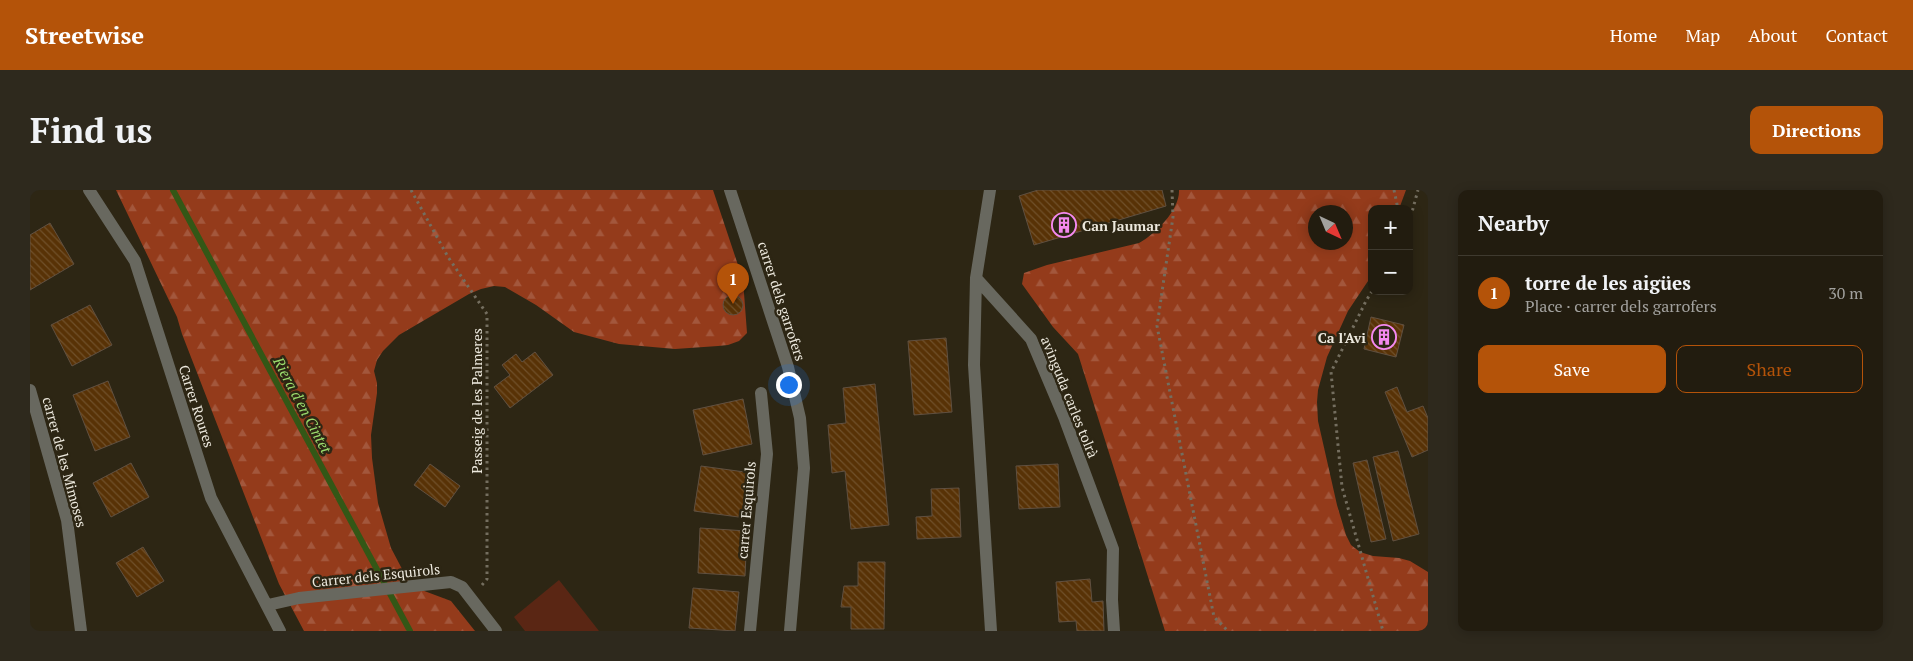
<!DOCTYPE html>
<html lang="en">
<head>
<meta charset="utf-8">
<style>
	body { margin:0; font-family:"PT Serif",serif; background:#2e291d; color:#f1f3f6 }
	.controls { position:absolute; right:15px; top:15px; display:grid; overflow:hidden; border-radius:10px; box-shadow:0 2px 12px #0003 }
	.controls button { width:45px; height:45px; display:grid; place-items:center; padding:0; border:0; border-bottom:1px solid #3f3a2f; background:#221c0f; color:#f1f3f6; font:25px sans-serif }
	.compass { position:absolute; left:1278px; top:15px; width:45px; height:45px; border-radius:50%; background:#221c0f; box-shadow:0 2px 12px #0003; rotate:136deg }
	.you { position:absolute; left:758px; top:194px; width:18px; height:18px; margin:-12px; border:4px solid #fff; border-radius:50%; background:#1a73e8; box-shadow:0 0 0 8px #1a73e833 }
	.badge { display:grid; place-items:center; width:32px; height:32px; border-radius:50%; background:#b45309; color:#fff; font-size:16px; font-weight:700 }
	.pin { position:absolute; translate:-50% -41px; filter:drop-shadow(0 1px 2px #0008) }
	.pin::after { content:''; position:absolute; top:26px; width:18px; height:15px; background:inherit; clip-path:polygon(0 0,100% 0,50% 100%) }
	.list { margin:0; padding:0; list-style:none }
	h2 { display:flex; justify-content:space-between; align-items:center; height:65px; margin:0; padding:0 20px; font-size:21px }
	h2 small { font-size:16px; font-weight:400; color:#a2a19e }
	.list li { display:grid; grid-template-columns:32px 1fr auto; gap:15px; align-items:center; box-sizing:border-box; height:75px; padding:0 20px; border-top:1px solid #3f3a2f }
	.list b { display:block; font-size:19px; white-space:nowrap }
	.list p { margin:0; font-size:16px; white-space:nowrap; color:#a2a19e }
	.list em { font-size:16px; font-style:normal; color:#a2a19e }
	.actions { display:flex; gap:10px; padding:15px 20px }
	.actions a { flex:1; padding:11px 0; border:1px solid #b45309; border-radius:10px; text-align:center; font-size:18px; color:#b45309 }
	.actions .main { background:#b45309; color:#fff }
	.map { position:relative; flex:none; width:1398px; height:441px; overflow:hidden; border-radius:10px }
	header { display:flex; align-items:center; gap:30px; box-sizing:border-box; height:70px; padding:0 25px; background:#b45309; color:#fff }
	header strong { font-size:24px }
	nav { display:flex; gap:28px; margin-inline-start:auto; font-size:18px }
	.intro { display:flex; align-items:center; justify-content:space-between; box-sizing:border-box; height:120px; padding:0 30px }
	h1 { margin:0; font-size:35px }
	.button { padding:12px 22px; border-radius:10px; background:#b45309; color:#fff; font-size:18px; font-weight:700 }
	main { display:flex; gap:30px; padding:0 30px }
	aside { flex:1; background:#221c0f; border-radius:10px; box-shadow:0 2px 12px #0003 }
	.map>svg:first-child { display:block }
</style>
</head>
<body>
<header>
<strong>Streetwise</strong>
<nav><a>Home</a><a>Map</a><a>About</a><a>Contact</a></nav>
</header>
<div class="intro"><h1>Find us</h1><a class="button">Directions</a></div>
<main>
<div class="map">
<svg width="1398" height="441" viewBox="0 0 1398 441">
	<defs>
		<pattern id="forest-firs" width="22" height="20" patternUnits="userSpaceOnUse" patternTransform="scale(1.25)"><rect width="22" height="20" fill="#943b1b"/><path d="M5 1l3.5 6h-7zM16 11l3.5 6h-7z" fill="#a3573c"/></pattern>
		<pattern id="building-back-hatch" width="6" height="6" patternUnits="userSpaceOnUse" patternTransform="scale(1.25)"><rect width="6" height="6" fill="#583206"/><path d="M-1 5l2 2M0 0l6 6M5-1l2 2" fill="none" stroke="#70502a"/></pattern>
	</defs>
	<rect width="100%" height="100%" fill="#2d2614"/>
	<!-- green -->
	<path fill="#5a2614" d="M 529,390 L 569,441 L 495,441 L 484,427 Z"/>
	<!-- forest -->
	<path fill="url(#forest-firs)" fill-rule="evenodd" d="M 86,0 L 683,0 L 713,90 L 717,143 L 709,151 L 698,155 L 688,156 L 645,159 L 589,154 L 544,142 L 506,115 L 475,97 L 464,96 L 451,99 L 439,104 L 369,145 L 353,161 L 347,170 L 344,181 L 347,193 L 347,203 L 341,245 L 342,268 L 348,313 L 361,358 L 381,396 L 421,411 L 445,441 L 274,441 L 249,394 L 152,144 L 147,127 Z
		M 1149,0 L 1376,0 L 1369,19 L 1342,19 L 1342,85 L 1318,121 L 1297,167 L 1288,200 L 1287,212 L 1288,231 L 1307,315 L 1316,345 L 1321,355 L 1330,362 L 1343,366 L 1369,368 L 1380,371 L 1398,382 L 1398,441 L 1135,441 L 1048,164 L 1023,137 L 992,94 L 994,83 L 1017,75 L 1109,53 C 1125,44 1150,20 1149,0 ZM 1286,22 L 1316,22 L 1316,52 L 1286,52 Z"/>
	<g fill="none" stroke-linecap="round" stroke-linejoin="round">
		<!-- stream -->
		<path stroke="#335716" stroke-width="6" d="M 143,0 L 380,441"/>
	</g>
	<!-- building -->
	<path fill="url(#building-back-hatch)" stroke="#605041" d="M 1008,0 L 1132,0 L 1136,16 L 1004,55 L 989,6 Z
		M 20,33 L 44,74 L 0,100 L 0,45 Z
		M693 115a10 10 0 1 1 20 0a10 10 0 1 1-20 0Z
		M 60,115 L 82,155 L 42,176 L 21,135 Z
		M 1341,127 L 1374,135 L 1366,167 L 1334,159 Z
		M 916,148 L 922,222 L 884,225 L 878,151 Z
		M 505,162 L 523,185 L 480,218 L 464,197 L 480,185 L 472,175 L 486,164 L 492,172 Z
		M 78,191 L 100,247 L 65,261 L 43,205 Z
		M 845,194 L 859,335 L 821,339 L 815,281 L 802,283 L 798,235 L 816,233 L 813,198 Z
		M 1367,197 L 1377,222 L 1393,216 L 1398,228 L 1398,260 L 1382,267 L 1355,202 Z
		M 713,209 L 722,254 L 673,265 L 663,220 Z
		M 1368,261 L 1389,344 L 1363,351 L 1343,267 Z
		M 1337,270 L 1356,349 L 1341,352 L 1323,273 Z
		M 101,273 L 119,307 L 81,327 L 63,293 Z
		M 400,274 L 430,296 L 415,317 L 384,295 Z
		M 1028,274 L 1030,317 L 989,319 L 986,276 Z
		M 671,276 L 722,283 L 716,328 L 664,321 Z
		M 929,298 L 931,347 L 887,349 L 886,327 L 902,326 L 901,299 Z
		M 670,338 L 717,341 L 715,386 L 668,383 Z
		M 113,357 L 134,391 L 107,407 L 86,373 Z
		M 828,372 L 855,372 L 854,439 L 821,439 L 821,417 L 811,417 L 814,396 L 828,396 Z
		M 1060,389 L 1062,412 L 1073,411 L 1074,441 L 1047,441 L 1046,431 L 1029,432 L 1026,392 Z
		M 663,398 L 709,402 L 705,441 L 659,438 Z"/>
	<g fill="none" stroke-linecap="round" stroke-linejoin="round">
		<!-- path -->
		<path stroke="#746e5f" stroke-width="3" stroke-dasharray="2.5 4" stroke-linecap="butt" d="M 381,0 L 418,67 L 457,124 L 457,389 L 452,395
			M 1142,0 L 1143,27 L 1127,136 L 1184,427 L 1198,441
			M 1364,0 L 1368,19
			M 1379,33 L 1388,0
			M 1342,101 L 1336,111 L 1301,182 L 1312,297 L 1353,441"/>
		<!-- minor -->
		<path stroke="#68685f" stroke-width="12" d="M 59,0 L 105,71 L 181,308 L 250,441
			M 700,0 L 758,177 L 770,228 L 774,278 L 760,441
			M 960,0 L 946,88 L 1001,149 L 1034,227 L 1083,359 L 1082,410 L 1084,441
			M 946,88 L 944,175 L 961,441
			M 0,200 L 37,330 L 51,441
			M 238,415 L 269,408 L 421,392 L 432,397 L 466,441
			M 720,441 L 737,264 L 731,203"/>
	</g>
	<!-- icons -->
	<defs>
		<symbol id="building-ring" viewBox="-11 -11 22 22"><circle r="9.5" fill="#2d2614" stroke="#f489f0" stroke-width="1.5"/><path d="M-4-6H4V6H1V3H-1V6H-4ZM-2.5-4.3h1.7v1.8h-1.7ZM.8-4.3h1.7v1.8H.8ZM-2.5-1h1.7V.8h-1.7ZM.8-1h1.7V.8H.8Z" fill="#f489f0"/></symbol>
	</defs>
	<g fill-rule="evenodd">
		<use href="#building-ring" x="1020" y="21" width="28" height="28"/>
		<use href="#building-ring" x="1340" y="133" width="28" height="28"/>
	</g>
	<g text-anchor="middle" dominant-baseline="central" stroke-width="5" stroke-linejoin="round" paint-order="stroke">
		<!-- poi labels -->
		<g font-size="14" font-weight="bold" fill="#ede9de" stroke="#2d2614" text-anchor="start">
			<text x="1052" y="35">Can Jaumar</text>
			<text x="1336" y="147" text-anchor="end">Ca l'Avi</text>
		</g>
		<!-- street labels -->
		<g font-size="14" fill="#ede9de" stroke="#2d2614">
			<text transform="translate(752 111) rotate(72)">carrer dels garrofers</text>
			<text transform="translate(1040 207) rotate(68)">avinguda carles tolrà</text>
			<text transform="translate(446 211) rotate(-90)">Passeig de les Palmeres</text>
			<text transform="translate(167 216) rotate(72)">Carrer Roures</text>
			<text transform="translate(35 272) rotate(75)">carrer de les Mimoses</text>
			<text transform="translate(716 320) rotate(-85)">carrer Esquirols</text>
			<text transform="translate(346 385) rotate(-6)">Carrer dels Esquirols</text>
		</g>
		<!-- water labels -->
		<g font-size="15" font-style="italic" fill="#9adb6c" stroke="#2d2614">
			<text transform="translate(273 215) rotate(62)">Riera d'en Cintet</text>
		</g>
	</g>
</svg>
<div class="controls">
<button>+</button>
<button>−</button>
</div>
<svg class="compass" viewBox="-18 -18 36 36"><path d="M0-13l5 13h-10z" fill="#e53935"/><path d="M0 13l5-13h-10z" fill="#a2a19e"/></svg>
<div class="you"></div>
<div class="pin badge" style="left:703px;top:114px">1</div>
</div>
<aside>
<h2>Nearby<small></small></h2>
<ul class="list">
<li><span class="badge">1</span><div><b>torre de les aigües</b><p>Place · carrer dels garrofers</p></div><em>30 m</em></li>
</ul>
<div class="actions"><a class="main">Save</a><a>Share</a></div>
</aside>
</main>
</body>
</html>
